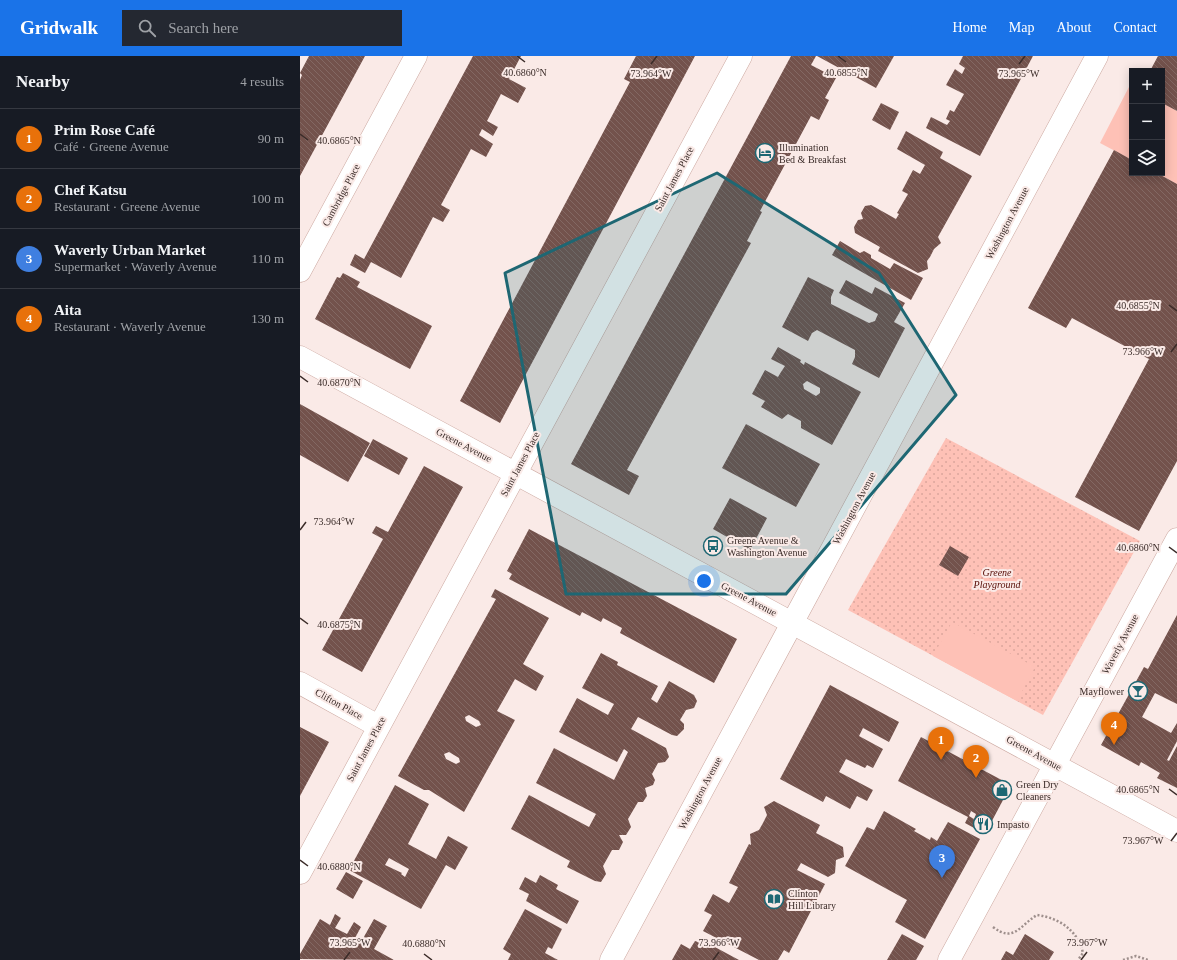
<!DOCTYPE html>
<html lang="en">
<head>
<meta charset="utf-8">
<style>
	body { margin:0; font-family:"Times New Roman",serif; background:#242831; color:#f1f3f6 }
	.controls { position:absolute; right:12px; top:12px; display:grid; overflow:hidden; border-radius:0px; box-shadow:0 2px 10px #0003 }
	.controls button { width:36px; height:36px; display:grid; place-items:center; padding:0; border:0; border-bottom:1px solid #363941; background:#171b24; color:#f1f3f6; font:20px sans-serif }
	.you { position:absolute; left:404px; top:525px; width:14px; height:14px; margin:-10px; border:3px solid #fff; border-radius:50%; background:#1a73e8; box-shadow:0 0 0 6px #1a73e833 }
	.badge { display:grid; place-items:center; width:26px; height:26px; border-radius:50%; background:#1a73e8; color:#fff; font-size:13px; font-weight:700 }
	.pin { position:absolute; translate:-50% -33px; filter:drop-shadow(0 1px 2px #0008) }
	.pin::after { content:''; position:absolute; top:21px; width:14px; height:12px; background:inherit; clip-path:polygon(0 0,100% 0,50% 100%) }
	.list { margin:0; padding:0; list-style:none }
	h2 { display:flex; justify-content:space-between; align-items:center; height:52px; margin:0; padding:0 16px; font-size:17px }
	h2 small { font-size:13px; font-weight:400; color:#9ea1a6 }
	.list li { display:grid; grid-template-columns:26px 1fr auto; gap:12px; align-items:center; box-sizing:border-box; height:60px; padding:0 16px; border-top:1px solid #363941 }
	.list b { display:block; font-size:15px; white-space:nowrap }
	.list p { margin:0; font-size:13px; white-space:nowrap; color:#9ea1a6 }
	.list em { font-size:13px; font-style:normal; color:#9ea1a6 }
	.icon { flex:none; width:22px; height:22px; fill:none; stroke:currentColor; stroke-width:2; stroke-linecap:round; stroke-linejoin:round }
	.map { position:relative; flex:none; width:877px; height:904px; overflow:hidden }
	header { display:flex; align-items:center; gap:24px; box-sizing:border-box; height:56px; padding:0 20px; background:#1a73e8; color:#fff }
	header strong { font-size:19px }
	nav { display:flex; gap:22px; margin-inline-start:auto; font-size:14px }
	.search { width:280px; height:36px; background:#242831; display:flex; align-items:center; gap:10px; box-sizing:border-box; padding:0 14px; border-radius:0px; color:#9ea1a6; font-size:15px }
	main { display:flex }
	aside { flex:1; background:#171b24 }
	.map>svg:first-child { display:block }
</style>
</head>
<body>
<header>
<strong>Gridwalk</strong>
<div class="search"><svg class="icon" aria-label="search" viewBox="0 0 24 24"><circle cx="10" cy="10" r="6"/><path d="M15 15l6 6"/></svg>Search here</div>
<nav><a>Home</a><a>Map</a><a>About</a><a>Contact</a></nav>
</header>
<main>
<aside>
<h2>Nearby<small>4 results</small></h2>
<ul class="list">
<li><span class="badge" style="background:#e8710a">1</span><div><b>Prim Rose Café</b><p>Café · Greene Avenue</p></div><em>90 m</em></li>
<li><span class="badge" style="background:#e8710a">2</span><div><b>Chef Katsu</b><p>Restaurant · Greene Avenue</p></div><em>100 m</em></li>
<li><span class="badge" style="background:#3f7fe0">3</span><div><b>Waverly Urban Market</b><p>Supermarket · Waverly Avenue</p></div><em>110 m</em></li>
<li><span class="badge" style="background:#e8710a">4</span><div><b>Aita</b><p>Restaurant · Waverly Avenue</p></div><em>130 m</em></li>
</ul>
</aside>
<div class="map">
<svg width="877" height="904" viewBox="0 0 877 904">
	<defs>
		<pattern id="park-dots" width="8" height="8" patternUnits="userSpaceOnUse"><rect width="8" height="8" fill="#fec1b6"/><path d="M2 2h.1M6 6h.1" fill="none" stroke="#dba69c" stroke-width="1.8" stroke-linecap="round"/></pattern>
		<pattern id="building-back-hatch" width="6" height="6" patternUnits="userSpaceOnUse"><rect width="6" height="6" fill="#73524c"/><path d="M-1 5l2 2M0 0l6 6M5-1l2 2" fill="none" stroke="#836863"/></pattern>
	</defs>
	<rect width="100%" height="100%" fill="#faeae7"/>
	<!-- park -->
	<path fill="url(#park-dots)" d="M 646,382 L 840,485 L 743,659 L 548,554 Z"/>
	<!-- garden -->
	<path fill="#fec1b6" d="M 830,29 L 832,30 L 832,104 L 800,87 Z
		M 862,47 L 877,55 L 877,128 L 857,117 L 862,117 Z
		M 652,566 L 735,611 L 717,645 L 633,600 Z"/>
	<!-- building -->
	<path fill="url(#building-back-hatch)" fill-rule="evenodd" d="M 9,0 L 65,0 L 0,120 L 0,24 L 2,19 L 0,17 Z
		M 173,0 L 221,0 L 209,23 L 226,32 L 218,47 L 201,38 L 187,65 L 198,71 L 193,80 L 182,73 L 179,79 L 193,88 L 186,101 L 171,93 L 141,149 L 150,154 L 143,166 L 133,161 L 101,222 L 71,206 L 65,217 L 50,209 L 55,198 L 64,203 Z
		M 336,0 L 395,0 L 200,367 L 160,345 L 330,26 L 324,23 Z
		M 491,0 L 516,0 L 511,9 L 536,22 L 525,42 L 529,44 L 519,64 L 511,60 L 460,155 L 462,156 L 447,185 L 451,187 L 327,414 L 339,420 L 329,439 L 271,408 Z
		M 517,0 L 594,0 L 576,32 Z
		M 663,0 L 733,0 L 680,100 L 626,72 L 631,61 L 647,69 L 650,65 L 646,63 L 650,54 L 654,56 L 664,38 L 646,29 L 655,13 L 662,18 L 665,12 L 659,8 Z
		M 858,0 L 877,0 L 877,55 L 862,47 L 862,15 L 850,15 Z
		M 581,47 L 599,56 L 590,74 L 572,64 Z
		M 606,75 L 643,96 L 640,102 L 672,120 L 638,181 L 641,187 L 634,193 L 630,201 L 627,205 L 628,213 L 618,217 L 578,195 L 580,191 L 555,177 L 554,171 L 558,164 L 563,163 L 561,157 L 565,150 L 571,149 L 596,163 L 599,158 L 597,157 L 608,138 L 602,135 L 613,114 L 620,118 L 625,109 L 597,93 Z
		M 814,94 L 832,104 L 832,117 L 857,117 L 877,128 L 877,405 L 839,475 L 775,441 L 849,303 L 772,262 L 766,272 L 728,252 Z
		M 540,185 L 560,197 L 564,195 L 571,199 L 571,202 L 590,213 L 594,207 L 623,222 L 611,244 L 532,199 Z
		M 43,217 L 60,226 L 57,231 L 132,270 L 110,313 L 15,263 L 37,221 L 40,222 Z
		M 508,221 L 534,234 L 531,241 L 531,248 L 569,267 L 575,265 L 578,258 L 539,237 L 546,224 L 572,238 L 575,231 L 605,247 L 594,266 L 605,272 L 579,322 L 552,308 L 555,301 L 555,294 L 517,274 L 512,277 L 508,285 L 482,271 Z
		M 478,291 L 501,304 L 500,306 L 504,309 L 505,306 L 561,336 L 532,389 L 501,372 L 501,365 L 488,358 L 482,363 L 461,351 L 465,345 L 452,338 L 465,314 L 478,321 L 481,316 L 485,310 L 471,303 ZM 507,325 L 520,332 L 520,337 L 516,340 L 504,333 L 503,328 Z
		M 0,348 L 70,387 L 48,426 L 0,399 Z
		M 446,368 L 520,408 L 496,451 L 422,412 Z
		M 73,383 L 108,402 L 99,419 L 64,400 Z
		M 124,410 L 163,431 L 62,616 L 22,594 L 83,483 L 72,477 L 76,470 L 88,476 Z
		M 430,442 L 467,462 L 450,494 L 413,473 Z
		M 229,473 L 437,583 L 414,627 L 320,577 L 322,572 L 303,562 L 301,566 L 282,556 L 280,560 L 209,523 L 212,518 L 207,515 Z
		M 650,490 L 669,501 L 658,520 L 639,509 Z
		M 195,533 L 249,562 L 223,608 L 244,620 L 236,635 L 215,623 L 197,655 L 215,664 L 164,756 L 129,734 L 124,734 L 98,720 L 196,543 L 191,541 ZM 169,659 L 179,665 L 181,669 L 176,671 L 166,665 L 165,661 ZM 149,696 L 159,702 L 160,706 L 156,708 L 146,703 L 144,698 Z
		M 877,559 L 877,648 L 855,637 L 842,661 L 871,677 L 877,667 L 877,685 L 867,704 L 869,705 L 877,690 L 877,732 L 857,722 L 860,717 L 841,706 L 839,710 L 801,689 L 844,611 L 848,613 Z
		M 301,597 L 318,606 L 317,609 L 358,630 L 351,643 L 357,647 L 369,625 L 394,639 L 397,645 L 394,652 L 386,654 L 380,664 L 384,668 L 384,673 L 377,680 L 372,679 L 338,661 L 331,673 L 366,692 L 369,701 L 365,706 L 358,707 L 352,718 L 355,724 L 353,729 L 345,732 L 347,740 L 343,746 L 338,746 L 328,763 L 331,771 L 326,779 L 319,779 L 323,786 L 319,794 L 312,794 L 303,810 L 306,818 L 301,826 L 295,825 L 267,811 L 270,805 L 211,773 L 229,739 L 289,771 L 296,758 L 236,727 L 254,692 L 314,724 L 328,696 L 324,693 L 317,706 L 259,676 L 277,642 L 308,659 L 309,657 L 314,648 L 282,632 Z
		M 530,629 L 599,666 L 589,686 L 563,672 L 559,680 L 583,693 L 573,712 L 567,709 L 565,712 L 546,703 L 539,716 L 573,734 L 567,745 L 557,740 L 550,753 L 526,740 L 523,746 L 480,723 Z
		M 0,671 L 29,686 L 0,740 Z
		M 621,681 L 711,729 L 685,778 L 665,767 L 668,761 L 598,725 ZM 671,755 L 676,758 L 674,763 L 669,760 Z
		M 95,729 L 129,748 L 108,788 L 136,803 L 148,780 L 168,791 L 155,814 L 146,809 L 121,853 L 49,814 ZM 89,802 L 109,813 L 105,821 L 101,818 L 102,817 L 85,809 Z
		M 474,745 L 520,769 L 516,777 L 543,791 L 544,801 L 536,804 L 535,817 L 528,821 L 501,807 L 497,814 L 525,828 L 489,897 L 484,894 L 478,904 L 459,904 L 403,875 L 412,859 L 404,855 L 413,838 L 429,847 L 438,831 L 429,827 L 449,788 L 451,789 L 450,778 L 459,774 L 463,767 L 467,759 L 464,751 Z
		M 584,755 L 616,773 L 614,775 L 630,784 L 631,781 L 637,785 L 648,766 L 680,783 L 625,883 L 595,866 L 607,844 L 545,810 L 567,771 L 574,774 Z
		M 46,816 L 63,825 L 53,843 L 36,833 Z
		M 240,819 L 258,829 L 256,833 L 279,845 L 267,868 L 226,845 L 229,838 L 219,833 L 225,821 L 236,827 Z
		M 225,853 L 262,873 L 252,893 L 248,891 L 245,897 L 258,904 L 208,904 L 211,898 L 203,893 Z
		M 35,858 L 41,862 L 35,872 L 47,878 L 54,866 L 61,871 L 55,882 L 61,886 L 74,863 L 87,870 L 74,893 L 94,904 L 0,903 L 0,898 L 20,863 L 30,869 Z
		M 602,878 L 624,890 L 616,904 L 587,904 Z
		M 725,878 L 754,896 L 749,904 L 701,904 L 706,895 L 713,899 Z
		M 400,883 L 439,904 L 372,904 L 381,888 L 390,893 L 395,885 L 398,886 Z"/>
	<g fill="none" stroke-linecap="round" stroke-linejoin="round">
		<defs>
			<path id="minor" d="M 0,215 L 116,0
				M 0,301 L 877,775
				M 0,627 L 78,670
				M 0,817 L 441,0
				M 649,904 L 877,483"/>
			<path id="major" d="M 311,904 L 797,0"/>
		</defs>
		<!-- minor casing -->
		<use href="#minor" stroke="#cca8a0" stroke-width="23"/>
		<!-- major casing -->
		<use href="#major" stroke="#cca8a0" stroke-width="23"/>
		<!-- path -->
		<path stroke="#9e8f8c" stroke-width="2.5" stroke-dasharray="2 2" stroke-linecap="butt" d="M 693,871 C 714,887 719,870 737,859 C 760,862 778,875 783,897 L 778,904
			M 823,904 L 836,900 L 848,904"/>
		<!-- minor -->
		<use href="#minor" stroke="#fff" stroke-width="22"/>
		<!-- major -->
		<use href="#major" stroke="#fff" stroke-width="22"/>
	</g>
	<!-- marked area -->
	<path fill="#1e6773" fill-opacity="0.2" stroke="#1e6773" stroke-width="3" stroke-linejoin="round" d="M 417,117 L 579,217 L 656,339 L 486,538 L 266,538 L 205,217 Z"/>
	<!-- ticks -->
	<path fill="none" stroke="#3b2c29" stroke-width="1.5" d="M 217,0 L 225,6M 538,0 L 546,6M 351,8 L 357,0M 719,8 L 725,0M 0,78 L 8,84M 869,249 L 877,255M 871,296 L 877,288M 0,320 L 8,326M 0,474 L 6,466M 869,491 L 877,497M 0,562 L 8,568M 869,733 L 877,739M 871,785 L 877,777M 0,804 L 8,810M 124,898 L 132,904M 44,904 L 50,896M 413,904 L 419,896M 781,904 L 787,896"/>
	<!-- icons -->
	<defs>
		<symbol id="hotel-ring" viewBox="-11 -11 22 22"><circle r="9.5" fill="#faeae7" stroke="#1e6773" stroke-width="1.5"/><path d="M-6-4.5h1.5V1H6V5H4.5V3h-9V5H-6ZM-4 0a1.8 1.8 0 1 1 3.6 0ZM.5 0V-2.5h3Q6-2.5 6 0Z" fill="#1e6773"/></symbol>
		<symbol id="bus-ring" viewBox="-11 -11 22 22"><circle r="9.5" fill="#faeae7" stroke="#1e6773" stroke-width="1.5"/><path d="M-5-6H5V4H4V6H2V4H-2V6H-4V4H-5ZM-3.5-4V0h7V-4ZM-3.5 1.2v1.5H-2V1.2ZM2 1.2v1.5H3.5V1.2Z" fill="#1e6773"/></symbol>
		<symbol id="bar-ring" viewBox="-11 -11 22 22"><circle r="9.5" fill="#faeae7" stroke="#1e6773" stroke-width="1.5"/><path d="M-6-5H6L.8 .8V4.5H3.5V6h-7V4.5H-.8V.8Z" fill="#1e6773"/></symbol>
		<symbol id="shop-ring" viewBox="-11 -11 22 22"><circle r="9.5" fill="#faeae7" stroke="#1e6773" stroke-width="1.5"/><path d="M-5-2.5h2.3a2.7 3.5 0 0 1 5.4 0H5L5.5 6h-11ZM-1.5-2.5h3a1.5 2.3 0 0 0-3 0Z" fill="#1e6773"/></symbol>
		<symbol id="restaurant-ring" viewBox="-11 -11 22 22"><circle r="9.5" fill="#faeae7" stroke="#1e6773" stroke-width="1.5"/><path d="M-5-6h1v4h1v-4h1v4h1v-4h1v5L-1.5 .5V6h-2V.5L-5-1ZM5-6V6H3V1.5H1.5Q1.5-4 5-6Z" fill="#1e6773"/></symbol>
		<symbol id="library-ring" viewBox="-11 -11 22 22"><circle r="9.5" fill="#faeae7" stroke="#1e6773" stroke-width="1.5"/><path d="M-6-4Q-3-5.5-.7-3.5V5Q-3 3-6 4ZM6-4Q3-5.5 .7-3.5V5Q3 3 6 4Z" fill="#1e6773"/></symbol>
	</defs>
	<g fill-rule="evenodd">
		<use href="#hotel-ring" x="454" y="86" width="22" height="22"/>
		<use href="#bus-ring" x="402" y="479" width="22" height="22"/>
		<use href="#bar-ring" x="827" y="624" width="22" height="22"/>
		<use href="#shop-ring" x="691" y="723" width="22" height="22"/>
		<use href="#restaurant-ring" x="672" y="757" width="22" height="22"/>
		<use href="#library-ring" x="463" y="832" width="22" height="22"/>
	</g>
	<g text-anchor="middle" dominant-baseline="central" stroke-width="4" stroke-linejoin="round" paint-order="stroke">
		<!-- poi labels -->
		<g font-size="10" fill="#3b2c29" stroke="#faeae7" text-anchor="start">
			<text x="479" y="91">Illumination<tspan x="479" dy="12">Bed &amp; Breakfast</tspan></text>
			<text x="427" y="484">Greene Avenue &amp;<tspan x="427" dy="12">Washington Avenue</tspan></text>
			<text x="824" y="635" text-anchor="end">Mayflower</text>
			<text x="716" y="728">Green Dry<tspan x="716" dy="12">Cleaners</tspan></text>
			<text x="697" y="768">Impasto</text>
			<text x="488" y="837">Clinton<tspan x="488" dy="12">Hill Library</tspan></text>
		</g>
		<!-- street labels -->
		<g font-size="10" fill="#3b2c29" stroke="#faeae7">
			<text transform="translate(374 123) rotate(-62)">Saint James Place</text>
			<text transform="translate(41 139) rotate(-62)">Cambridge Place</text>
			<text transform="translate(707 167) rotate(-62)">Washington Avenue</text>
			<text transform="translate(164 389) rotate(28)">Greene Avenue</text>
			<text transform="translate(220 408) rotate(-62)">Saint James Place</text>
			<text transform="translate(554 452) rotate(-62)">Washington Avenue</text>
			<text transform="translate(449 543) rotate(28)">Greene Avenue</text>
			<text transform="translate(820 588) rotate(-62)">Waverly Avenue</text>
			<text transform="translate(39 648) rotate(29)">Clifton Place</text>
			<text transform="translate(66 693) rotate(-62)">Saint James Place</text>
			<text transform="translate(734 697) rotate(29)">Greene Avenue</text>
			<text transform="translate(400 737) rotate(-62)">Washington Avenue</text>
		</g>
		<!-- park labels -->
		<g font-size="10" font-style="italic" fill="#570c05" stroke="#faeae7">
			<text x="697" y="516">Greene<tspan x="697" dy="12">Playground</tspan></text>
		</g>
	</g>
	<g font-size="10" text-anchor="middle" fill="#3b2c29" stroke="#faeae7" stroke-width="4" stroke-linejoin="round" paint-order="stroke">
		<text x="225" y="20">40.6860°N</text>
		<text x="546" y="20">40.6855°N</text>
		<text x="351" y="21">73.964°W</text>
		<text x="719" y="21">73.965°W</text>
		<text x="39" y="88">40.6865°N</text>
		<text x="838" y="253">40.6855°N</text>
		<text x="843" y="299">73.966°W</text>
		<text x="39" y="330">40.6870°N</text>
		<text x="34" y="469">73.964°W</text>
		<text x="838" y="495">40.6860°N</text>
		<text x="39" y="572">40.6875°N</text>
		<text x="838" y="737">40.6865°N</text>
		<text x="843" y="788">73.967°W</text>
		<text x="39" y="814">40.6880°N</text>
		<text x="50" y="890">73.965°W</text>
		<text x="419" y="890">73.966°W</text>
		<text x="787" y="890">73.967°W</text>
		<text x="124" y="891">40.6880°N</text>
	</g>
</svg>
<div class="controls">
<button>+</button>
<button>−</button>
<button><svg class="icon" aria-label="layers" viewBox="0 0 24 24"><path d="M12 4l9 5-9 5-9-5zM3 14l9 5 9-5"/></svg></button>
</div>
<div class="you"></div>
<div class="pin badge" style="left:641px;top:704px;background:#e8710a">1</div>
<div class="pin badge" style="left:676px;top:722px;background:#e8710a">2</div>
<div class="pin badge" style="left:642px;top:822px;background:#3f7fe0">3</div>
<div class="pin badge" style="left:814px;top:689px;background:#e8710a">4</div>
</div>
</main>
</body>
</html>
